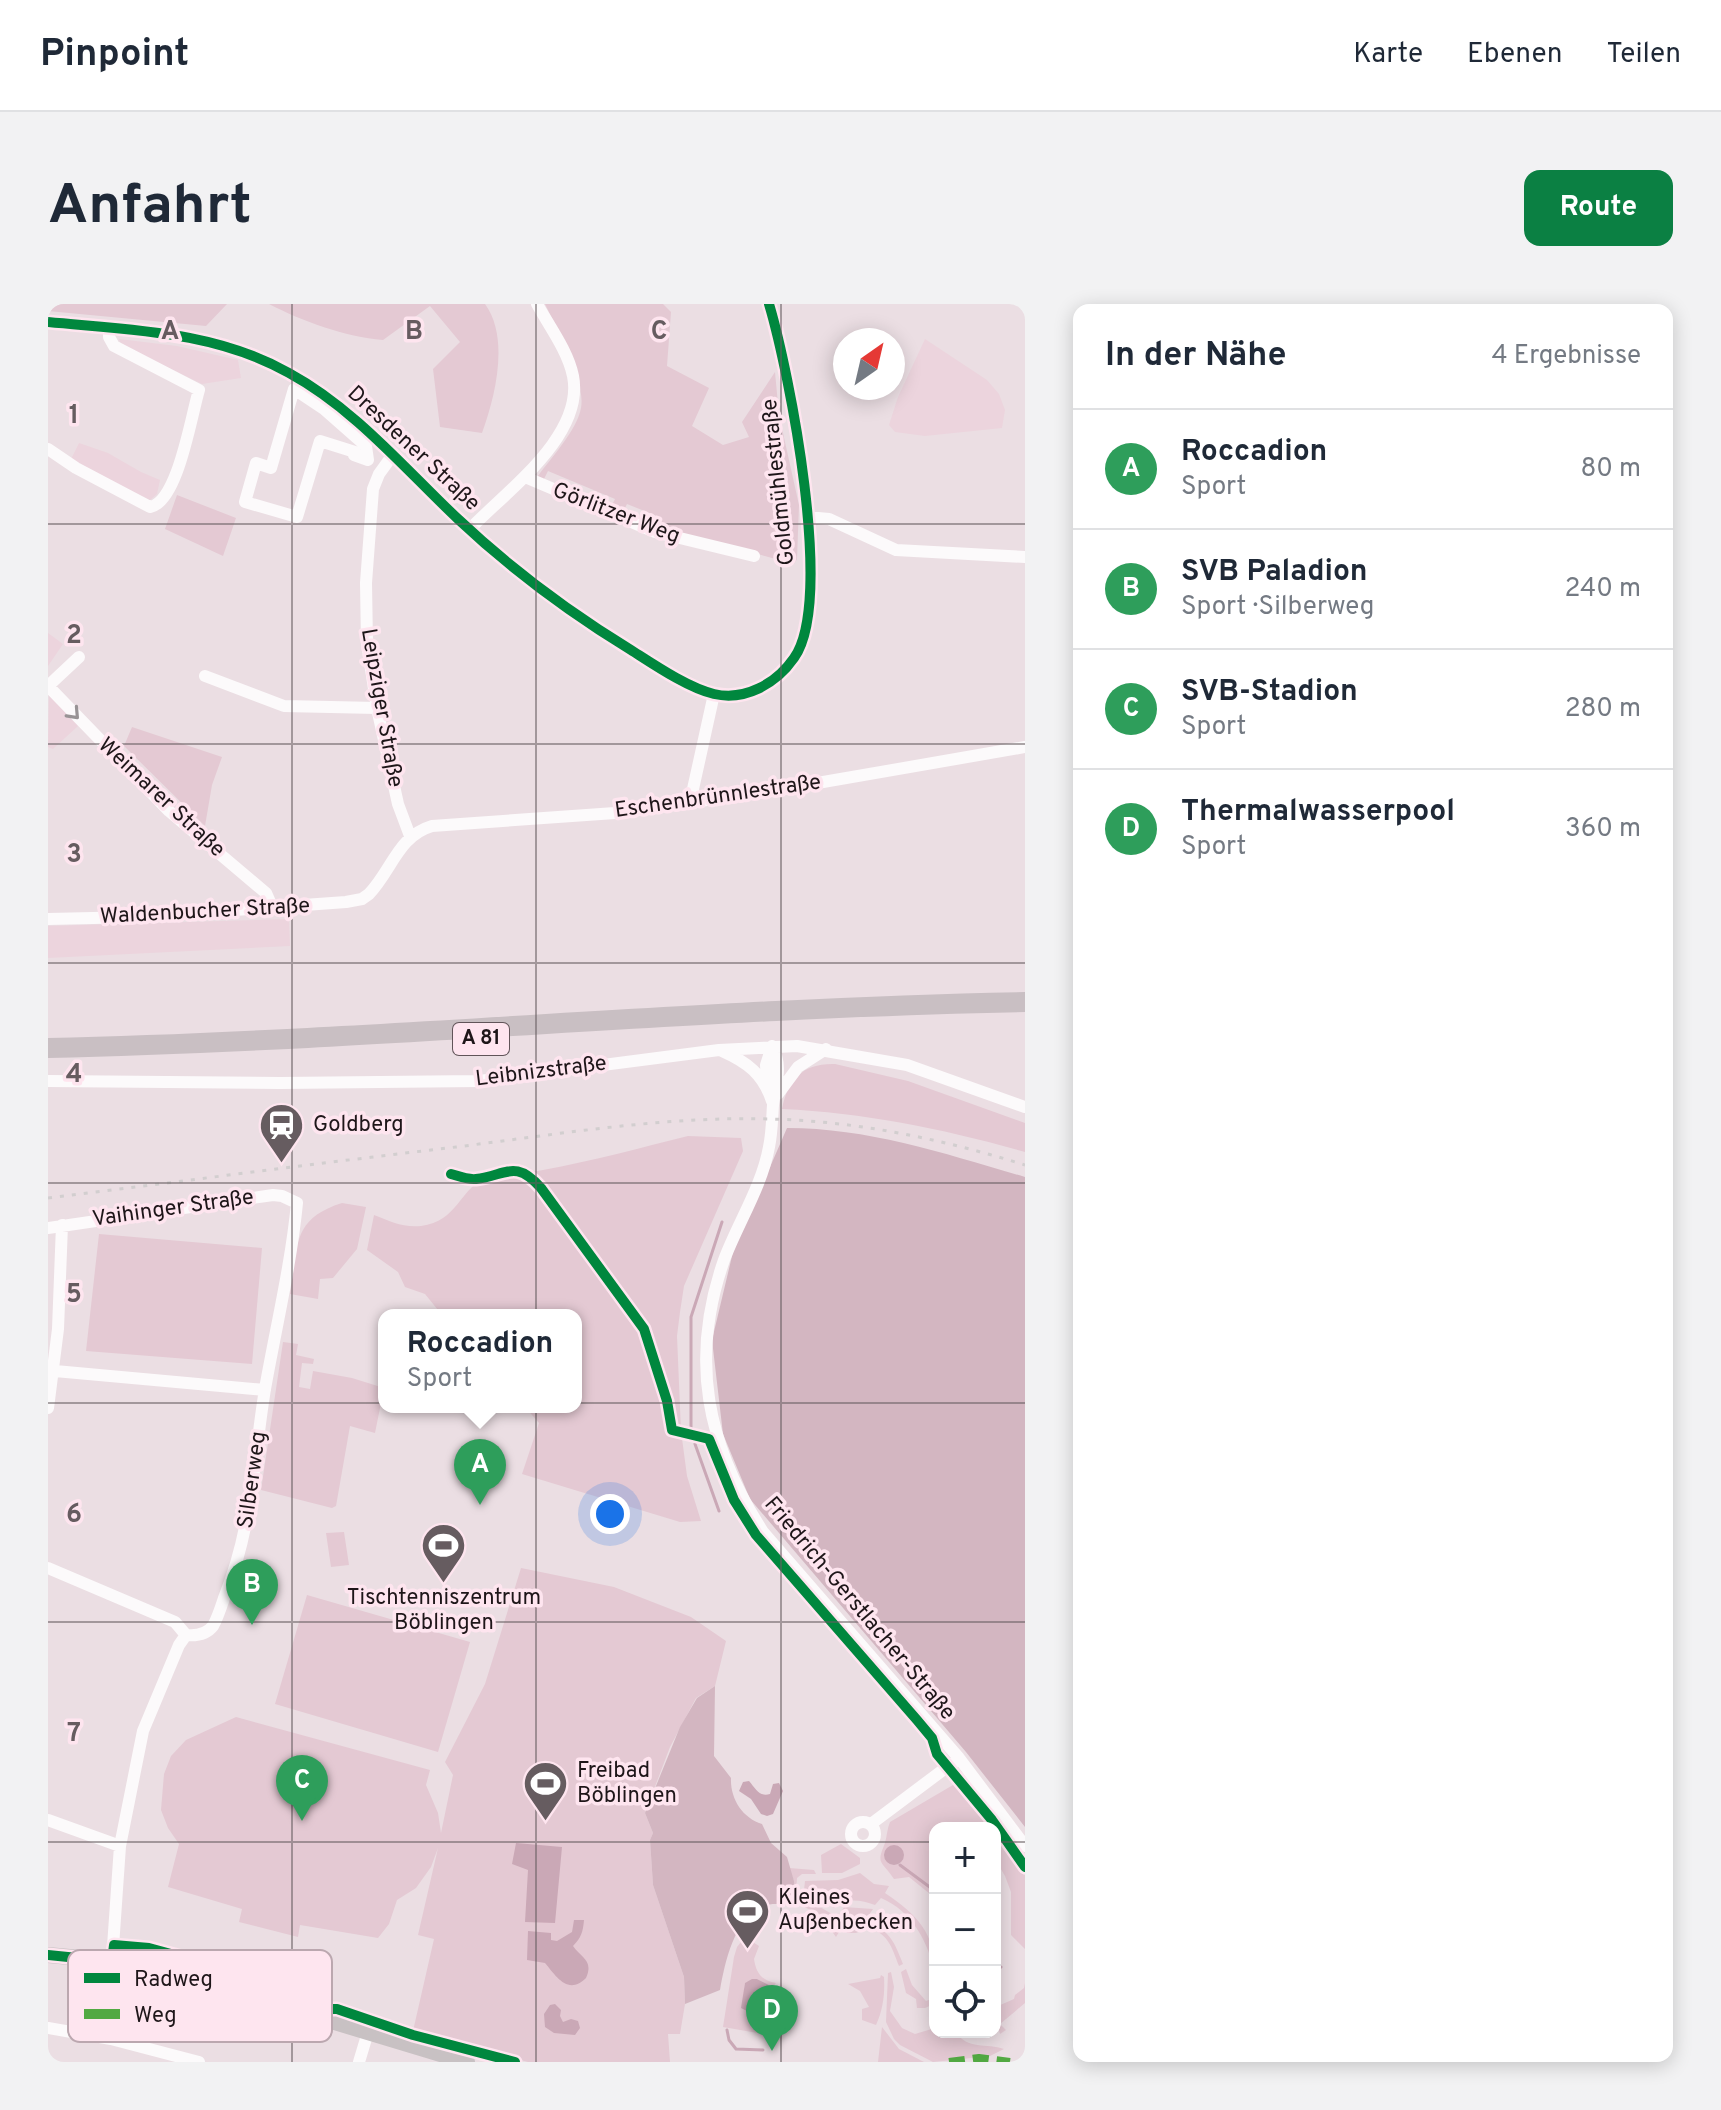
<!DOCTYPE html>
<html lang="de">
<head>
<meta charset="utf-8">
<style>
	body { margin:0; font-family:Overpass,sans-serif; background:#f2f2f3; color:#1f2937 }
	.controls { position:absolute; right:24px; bottom:24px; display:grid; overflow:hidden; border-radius:16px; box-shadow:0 4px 20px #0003 }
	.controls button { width:72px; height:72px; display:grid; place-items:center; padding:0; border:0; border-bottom:2px solid #e0e1e3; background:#fff; color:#1f2937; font:40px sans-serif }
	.compass { position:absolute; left:785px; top:24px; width:72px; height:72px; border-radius:50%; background:#fff; box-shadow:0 4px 20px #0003; rotate:34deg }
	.you { position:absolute; left:562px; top:1210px; width:28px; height:28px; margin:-20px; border:6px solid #fff; border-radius:50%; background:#1a73e8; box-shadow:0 0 0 12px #1a73e833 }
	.badge { display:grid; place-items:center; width:52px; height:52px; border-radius:50%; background:#0b8043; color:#fff; font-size:26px; font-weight:700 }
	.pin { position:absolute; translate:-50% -66px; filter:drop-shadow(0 2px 4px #0008) }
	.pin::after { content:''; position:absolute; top:42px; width:28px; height:24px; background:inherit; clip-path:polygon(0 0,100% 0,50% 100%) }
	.popup { position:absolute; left:330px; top:1005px; width:204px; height:104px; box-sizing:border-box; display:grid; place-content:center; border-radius:16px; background:#fff; filter:drop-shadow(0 2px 6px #0005); font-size:26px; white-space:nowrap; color:#747a83 }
	.popup b { font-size:30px; color:#1f2937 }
	.popup::after { content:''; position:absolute; left:50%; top:100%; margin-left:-16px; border:16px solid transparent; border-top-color:#fff }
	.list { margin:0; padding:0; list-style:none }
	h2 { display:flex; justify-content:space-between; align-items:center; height:104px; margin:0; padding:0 32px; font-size:34px }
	h2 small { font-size:26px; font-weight:400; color:#747a83 }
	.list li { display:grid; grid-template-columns:52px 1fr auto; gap:24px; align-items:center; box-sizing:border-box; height:120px; padding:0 32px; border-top:2px solid #e0e1e3 }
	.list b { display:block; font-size:30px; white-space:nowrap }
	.list p { margin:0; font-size:26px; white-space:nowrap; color:#747a83 }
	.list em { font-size:26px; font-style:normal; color:#747a83 }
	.icon { flex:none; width:44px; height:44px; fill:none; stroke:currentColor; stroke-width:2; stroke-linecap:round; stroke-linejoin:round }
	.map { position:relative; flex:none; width:977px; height:1758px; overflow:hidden; border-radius:16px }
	header { display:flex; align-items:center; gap:48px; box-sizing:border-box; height:112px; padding:0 40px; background:#fff; border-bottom:2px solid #e0e1e3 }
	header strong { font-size:38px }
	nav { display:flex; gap:44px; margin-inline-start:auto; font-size:28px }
	.intro { display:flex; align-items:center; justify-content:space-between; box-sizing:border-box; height:192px; padding:0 48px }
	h1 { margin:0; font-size:56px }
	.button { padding:20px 36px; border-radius:16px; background:#0b8043; color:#fff; font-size:28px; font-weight:700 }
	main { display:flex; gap:48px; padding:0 48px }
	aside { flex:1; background:#fff; border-radius:16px; box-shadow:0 4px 20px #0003 }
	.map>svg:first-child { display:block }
</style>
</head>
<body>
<header>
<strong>Pinpoint</strong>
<nav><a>Karte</a><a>Ebenen</a><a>Teilen</a></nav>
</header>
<div class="intro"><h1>Anfahrt</h1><a class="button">Route</a></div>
<main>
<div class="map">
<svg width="977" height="1758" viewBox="0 0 977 1758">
	<rect width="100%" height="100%" fill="#ebdee3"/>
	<!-- built -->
	<path fill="#ecd4dd" d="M 71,35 L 129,42 L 190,56 L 193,74 L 154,80 L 73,41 Z
		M 877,35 L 939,76 L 951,90 L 957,106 L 954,124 L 877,132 L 847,128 L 841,121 L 850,93 Z
		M 31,139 L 60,149 L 93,168 L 112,176 L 109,190 L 102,196 L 22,157 Z
		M 0,329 L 15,340 L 0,362 Z
		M 1,391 L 30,422 L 5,445 L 0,443 Z
		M 241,615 L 242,642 L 0,654 L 0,622 Z"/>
	<!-- green -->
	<path fill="#e4c9d3" d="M 0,0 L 179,0 L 158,22 L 0,7 Z
		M 221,0 L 437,0 C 462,34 447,93 434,129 L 392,123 L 385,65 L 412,38 L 382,2 L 335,36 C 297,33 254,17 221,0 Z
		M 497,0 L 615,0 L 623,8 L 619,62 L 661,84 L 644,122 L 675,141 L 701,133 L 694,118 L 727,68 L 731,111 L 751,201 L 749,255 L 746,260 L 677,241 L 606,225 L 609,212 L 579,200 L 575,208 L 563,203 L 567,195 L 500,167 L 496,175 L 491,175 L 490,172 C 503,154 529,126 533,104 C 538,77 509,25 497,0 Z
		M 129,191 L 188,214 L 175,252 L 117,225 Z
		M 84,423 L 174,453 L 164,481 L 157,522 L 76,442 Z
		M 787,760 L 860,777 L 977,819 L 977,848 C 896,825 818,809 734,805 C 740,775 755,759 787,760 Z
		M 640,832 L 693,834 L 695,847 L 636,982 L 632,1008 L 629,1032 L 633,1127 L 639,1172 L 653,1217 L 632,1218 L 474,1170 L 491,1119 L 477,1103 L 528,1103 L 528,1011 L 394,1011 L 377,990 L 357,983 L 350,968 L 319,946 L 326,911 C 342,917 355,924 373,922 C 410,917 412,885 435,876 C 454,868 475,870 495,866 C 544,857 592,844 640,832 Z
		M 294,899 L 318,903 L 309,945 L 285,974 L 272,975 L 270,995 L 242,990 C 250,943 243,915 294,899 Z
		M 51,930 L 214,944 L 204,1060 L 38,1047 Z
		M 235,1038 L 250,1040 L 248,1051 L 266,1055 L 265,1060 L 254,1059 L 251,1083 L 262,1085 L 265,1067 L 304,1074 L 336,1084 L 327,1129 L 302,1122 L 288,1202 L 284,1204 L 213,1186 Z
		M 296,1228 L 301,1261 L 283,1263 L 278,1229 Z
		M 473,1264 L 566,1283 L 643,1313 L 678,1337 L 667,1382 L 648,1394 L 622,1443 L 597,1509 L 605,1529 L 602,1536 L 605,1581 L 636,1673 L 637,1700 L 632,1730 L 620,1730 L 622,1758 L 480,1758 L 365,1727 L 386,1635 L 370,1631 L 390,1544 L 383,1563 L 368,1584 L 349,1596 L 341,1620 L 330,1634 L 252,1621 L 250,1633 L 191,1618 L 194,1605 L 120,1583 L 131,1540 L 120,1524 L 113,1506 L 116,1470 L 123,1452 L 138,1436 L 188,1413 L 382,1466 L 378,1481 L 390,1509 L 393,1529 L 405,1471 L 397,1458 L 437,1380 Z
		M 259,1291 L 422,1338 L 390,1448 L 227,1400 Z
		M 905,1481 L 915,1483 L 946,1524 L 887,1524 L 887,1594 L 861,1573 L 846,1575 C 833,1556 828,1561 837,1539 C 839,1532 839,1525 842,1518 Z
		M 947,1525 L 977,1566 L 977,1645 L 963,1631 L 963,1588 L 957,1572 L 947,1555 Z
		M 793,1540 L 812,1554 L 812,1560 L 794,1569 L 774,1569 L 773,1551 Z
		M 741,1564 L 766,1566 L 768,1570 L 754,1570 L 749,1574 L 748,1589 L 784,1610 L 791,1628 L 788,1633 C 778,1618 768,1605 749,1601 L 746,1577 Z
		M 812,1569 L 826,1580 L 841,1582 L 837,1589 C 869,1611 887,1628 887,1669 C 880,1638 864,1607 833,1594 L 827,1601 C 813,1596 798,1593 786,1604 L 756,1586 L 757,1577 L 790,1576 Z
		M 796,1603 L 825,1605 L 818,1615 C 842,1629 845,1634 855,1660 L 851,1662 C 844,1644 840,1628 819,1624 L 808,1629 L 799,1629 L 791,1612 Z
		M 697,1633 L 711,1642 L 706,1655 C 708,1669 714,1677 728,1679 L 725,1683 L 709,1675 L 697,1679 L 695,1701 L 707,1708 L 718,1688 L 725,1688 L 719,1701 L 719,1710 L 724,1711 L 721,1731 L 675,1723 L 686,1653 L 689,1643 Z
		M 858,1665 L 864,1681 L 878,1697 L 886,1694 L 886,1700 L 877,1704 L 869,1704 L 868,1695 L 858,1689 L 853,1668 Z
		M 843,1668 L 846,1683 L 842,1707 L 854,1724 L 867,1730 L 887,1724 L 887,1728 L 908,1728 C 919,1746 939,1739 956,1745 L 942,1752 L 885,1758 L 852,1741 L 846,1735 L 838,1718 L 840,1669 Z
		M 833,1671 L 836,1673 C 837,1690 835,1706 828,1721 L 814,1716 L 814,1705 L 821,1703 L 812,1687 L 800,1680 L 832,1674 Z
		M 977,1679 L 977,1699 L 952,1720 L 958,1726 L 952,1730 L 950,1723 L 947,1723 L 950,1702 L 966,1695 L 967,1691 L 976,1684 Z
		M 834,1723 L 851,1745 L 876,1758 L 830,1758 Z"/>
	<!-- forest -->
	<path fill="#d3b6c1" d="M 739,824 C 821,824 898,850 977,873 L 977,1523 L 918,1448 L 702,1195 L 675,1130 L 664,1036 L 685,948 Z
		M 667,1382 L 666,1452 L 683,1474 C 682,1494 694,1514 714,1520 L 723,1539 L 739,1553 L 746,1577 L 749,1601 C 739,1601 724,1598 716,1602 C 686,1614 677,1658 672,1686 L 637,1700 L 636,1673 L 605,1581 L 602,1536 L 605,1529 L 597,1509 L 632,1423 L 649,1394 Z"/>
	<!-- water -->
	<path fill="#caa8b6" d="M 701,1477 C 708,1485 711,1493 722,1490 L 725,1480 L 731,1479 L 735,1487 L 725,1510 L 719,1512 L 713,1510 L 703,1495 L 691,1487 L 695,1478 Z
		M 468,1539 L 514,1543 L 507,1619 L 477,1618 L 480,1566 L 464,1560 Z
		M836 1551a10 10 0 1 1 20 0a10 10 0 1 1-20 0Z
		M 526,1616 L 536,1616 C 535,1628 533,1634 525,1642 C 533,1654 546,1656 538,1674 C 520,1692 508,1672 497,1659 L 479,1656 L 480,1627 L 503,1629 L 503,1636 L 509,1637 L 524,1628 Z
		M 704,1675 L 709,1675 L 725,1683 L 725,1688 L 717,1690 L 714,1708 L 707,1708 L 704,1715 L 700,1714 L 699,1707 L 693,1704 L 697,1679 Z
		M 507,1700 L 513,1706 L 512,1712 L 515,1718 L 523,1715 L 530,1717 L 532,1724 L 527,1731 L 506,1729 L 497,1723 L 496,1710 L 502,1701 Z"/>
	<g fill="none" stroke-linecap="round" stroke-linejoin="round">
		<!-- stream -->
		<path stroke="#caa8b6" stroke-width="3" d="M 643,1128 L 643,1013 L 674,918
			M 647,1140 L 671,1207
			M 852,1561 L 887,1587
			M 947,1660 L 953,1663
			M 679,1726 L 681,1736 L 688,1745 L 715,1746"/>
		<!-- minor -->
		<path stroke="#fcfafb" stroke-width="12" d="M 0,18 C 83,26 167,27 241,69 C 307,105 356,164 410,215 C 463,265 521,308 583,346 C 605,360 640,384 666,390 C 697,397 728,380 746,354 C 787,297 741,67 721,0
			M 246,85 L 276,105 L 318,142 L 320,156 L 306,151 L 307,148 L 272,137 L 249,213 L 197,198 L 208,159 L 223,164 Z
			M 0,145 L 28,164 L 102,203 C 130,198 143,112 151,86 L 66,42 L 61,33 L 61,24
			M 344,152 L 331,170 L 325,185 L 318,279 L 319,339 L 329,404 L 350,500 L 362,532
			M 477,173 L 607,228 L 706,252
			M 759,213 L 781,215 L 848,246 L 977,253
			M 421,226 C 457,188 537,132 525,72 C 520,47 501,22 489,0
			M 157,372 L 236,402 L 329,404
			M 0,382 L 121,507 L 218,589 L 225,605
			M 0,382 L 31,353
			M 646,497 L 645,485 L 666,390
			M 0,615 L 90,613 L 298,598 L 314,595 L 321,590 C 344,566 350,532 384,522 L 567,509 L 729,486 L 977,443
			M 724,742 C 735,762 728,779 725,801 C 724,815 724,829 721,843 C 714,882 690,919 676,956 C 641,1056 659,1141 715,1228 L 911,1454 L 977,1542
			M 674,747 C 699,758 715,770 724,797
			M 0,777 L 232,779 L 431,777 L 671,746 L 749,742 L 859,761 L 977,803
			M 719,781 L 718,761 L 724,742
			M 730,790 L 750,763 L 778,745
			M 0,924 L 225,891 L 234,892 L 249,899 C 243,961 228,1023 217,1085 C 205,1159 205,1222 176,1294 C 173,1303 170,1313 165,1322 C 158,1331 148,1332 138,1331
			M 7,1067 L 217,1086
			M 0,1104 L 10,1025 L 14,921
			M 0,1264 L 127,1318 L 138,1331
			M 0,1516 L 72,1542
			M803 1530a12 12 0 1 1 24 0a12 12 0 1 1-24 0Z
			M 823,1520 L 911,1454
			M 64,1657 L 72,1542 L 95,1427 L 131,1341 L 138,1331
			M 0,1724 L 63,1735 L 151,1758
			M 311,1758 L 320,1728"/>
		<!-- major -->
		<path stroke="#c8c1c3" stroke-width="16" d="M 0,1651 L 64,1657 L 114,1666 L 419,1758"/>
		<!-- highway -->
		<path stroke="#c9bfc3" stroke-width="20" d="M 0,744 C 326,737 651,704 977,698"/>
		<!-- rail -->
		<path stroke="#d2cecf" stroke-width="3" stroke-dasharray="4 8" stroke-linecap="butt" d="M 0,894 C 136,877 272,859 408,843 C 512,830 617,812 722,815 C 808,817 894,835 977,861"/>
		<!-- quiet -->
		<path stroke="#52a942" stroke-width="8" stroke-dasharray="16 8" stroke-linecap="butt" d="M 901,1758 L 931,1754 L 962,1758"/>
		<defs>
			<path id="cycleway" d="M 0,18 C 83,26 167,27 241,69 C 307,105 356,164 410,215 C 463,265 521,308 583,346 C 605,360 640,384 666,390 C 697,397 728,380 746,354 C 787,297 741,67 721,0
				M 403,870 C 410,872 420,876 428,875 C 459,871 467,855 493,884 L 596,1025 L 619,1097 L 624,1126 L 661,1135 L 686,1196 L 708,1231 L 869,1416 L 884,1434 L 889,1450 L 944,1516 L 977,1563
				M 0,1651 L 79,1659 L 171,1682
				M 64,1657 L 66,1641 L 101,1644 L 145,1656 L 165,1670 L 278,1705 L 289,1705 L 365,1731 L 467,1758"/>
		</defs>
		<!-- cycleway casing -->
		<use href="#cycleway" stroke="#fee5ef" stroke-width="15"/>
		<!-- cycleway -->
		<use href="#cycleway" stroke="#00873e" stroke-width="10"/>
	</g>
	<!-- one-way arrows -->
	<defs><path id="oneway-chevron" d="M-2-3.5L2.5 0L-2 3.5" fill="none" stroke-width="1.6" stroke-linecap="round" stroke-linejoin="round" transform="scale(2)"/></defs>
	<use stroke="#989395" href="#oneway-chevron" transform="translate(26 410) rotate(47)"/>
	<!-- grid -->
	<path fill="none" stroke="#665c60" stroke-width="2" stroke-opacity="0.55" d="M 244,0 L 244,1758M 488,0 L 488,1758M 733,0 L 733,1758M 0,220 L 977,220M 0,440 L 977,440M 0,659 L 977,659M 0,879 L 977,879M 0,1099 L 977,1099M 0,1318 L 977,1318M 0,1538 L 887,1538M 947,1538 L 977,1538"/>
	<!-- icons -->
	<defs>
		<symbol id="station-pin" viewBox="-11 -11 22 30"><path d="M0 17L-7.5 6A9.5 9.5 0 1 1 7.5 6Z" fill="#665c60" stroke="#fee5ef"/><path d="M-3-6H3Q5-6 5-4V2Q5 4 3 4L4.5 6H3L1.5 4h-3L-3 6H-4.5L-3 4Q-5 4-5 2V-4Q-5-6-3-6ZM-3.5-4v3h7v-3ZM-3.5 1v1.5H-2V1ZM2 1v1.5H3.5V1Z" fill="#fff"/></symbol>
		<symbol id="stadium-pin" viewBox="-11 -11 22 30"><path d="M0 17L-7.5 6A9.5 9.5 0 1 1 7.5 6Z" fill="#665c60" stroke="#fee5ef"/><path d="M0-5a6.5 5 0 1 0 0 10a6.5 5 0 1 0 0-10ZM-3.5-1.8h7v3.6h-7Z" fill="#fff"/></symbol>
	</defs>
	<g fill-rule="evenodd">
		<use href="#station-pin" x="208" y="796" width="51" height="69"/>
		<use href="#stadium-pin" x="370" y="1216" width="51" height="69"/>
		<use href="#stadium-pin" x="472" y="1454" width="51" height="69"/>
		<use href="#stadium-pin" x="674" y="1582" width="51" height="69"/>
	</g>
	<g text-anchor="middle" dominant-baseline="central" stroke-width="7" stroke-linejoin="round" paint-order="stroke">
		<!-- shield labels -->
		<rect fill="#fee5ef" stroke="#615459" stroke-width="2" x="405" y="719" width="56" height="32" rx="6"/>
		<g font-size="20" font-weight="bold" fill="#1e1619">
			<text x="433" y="735">A 81</text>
		</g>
		<!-- street labels -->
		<g font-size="22" fill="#1e1619" stroke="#fee5ef">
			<text transform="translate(365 145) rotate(43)">Dresdener Straße</text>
			<text transform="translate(731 178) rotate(-96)">Goldmühlestraße</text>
			<text transform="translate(568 210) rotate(21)">Görlitzer Weg</text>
			<text transform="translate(333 404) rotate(80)">Leipziger Straße</text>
			<text transform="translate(670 493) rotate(-8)">Eschenbrünnlestraße</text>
			<text transform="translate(113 494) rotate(43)">Weimarer Straße</text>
			<text transform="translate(157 608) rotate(-3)">Waldenbucher Straße</text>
			<text transform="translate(493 768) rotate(-7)">Leibnizstraße</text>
			<text transform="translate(125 905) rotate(-8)">Vaihinger Straße</text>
			<text transform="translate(205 1176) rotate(-82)">Silberweg</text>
			<text transform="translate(811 1305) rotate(50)">Friedrich-Gerstlacher-Straße</text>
		</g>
		<!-- poi labels -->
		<g font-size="22" fill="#1e1619" stroke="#fee5ef" text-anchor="start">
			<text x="265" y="821">Goldberg</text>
			<text x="396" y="1294" text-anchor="middle">Tischtenniszentrum<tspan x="396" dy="25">Böblingen</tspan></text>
			<text x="529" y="1467">Freibad<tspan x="529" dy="25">Böblingen</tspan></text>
			<text x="730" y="1594">Kleines<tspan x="730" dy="25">Außenbecken</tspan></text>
		</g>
	</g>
	<!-- legend -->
	<rect x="20" y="1646" width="264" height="92" rx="12" fill="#fee5ef" stroke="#bba7af" stroke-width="2"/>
	<rect x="36" y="1669" width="36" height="10" fill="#00873e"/>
	<rect x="36" y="1705" width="36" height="10" fill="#52a942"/>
	<g font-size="22" fill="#1e1619">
		<text x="86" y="1682">Radweg</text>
		<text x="86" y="1718">Weg</text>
	</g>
	<g font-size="26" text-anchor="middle" font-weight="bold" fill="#665c60" stroke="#fee5ef" stroke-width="7" stroke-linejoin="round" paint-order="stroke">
		<text x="122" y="35">A</text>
		<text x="366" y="35">B</text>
		<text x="611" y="35">C</text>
		<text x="26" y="119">1</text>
		<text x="26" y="339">2</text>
		<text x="26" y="558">3</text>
		<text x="26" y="778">4</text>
		<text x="26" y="998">5</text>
		<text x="26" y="1218">6</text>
		<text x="26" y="1437">7</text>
	</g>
</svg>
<div class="controls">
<button>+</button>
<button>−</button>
<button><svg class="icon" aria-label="locate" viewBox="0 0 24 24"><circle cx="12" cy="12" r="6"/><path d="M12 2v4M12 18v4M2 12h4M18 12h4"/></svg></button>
</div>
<svg class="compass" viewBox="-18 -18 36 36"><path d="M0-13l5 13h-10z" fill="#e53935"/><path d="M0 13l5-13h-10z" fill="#747a83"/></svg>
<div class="you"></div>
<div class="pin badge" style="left:432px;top:1201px;background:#2e9e5b">A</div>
<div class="popup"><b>Roccadion</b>Sport</div>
<div class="pin badge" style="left:204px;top:1321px;background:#2e9e5b">B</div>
<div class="pin badge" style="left:254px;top:1517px;background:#2e9e5b">C</div>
<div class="pin badge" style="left:724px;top:1747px;background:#2e9e5b">D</div>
</div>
<aside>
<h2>In der Nähe<small>4 Ergebnisse</small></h2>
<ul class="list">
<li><span class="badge" style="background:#2e9e5b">A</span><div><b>Roccadion</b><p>Sport</p></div><em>80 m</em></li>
<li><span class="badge" style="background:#2e9e5b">B</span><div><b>SVB Paladion</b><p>Sport · Silberweg</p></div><em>240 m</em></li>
<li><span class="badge" style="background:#2e9e5b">C</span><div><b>SVB-Stadion</b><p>Sport</p></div><em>280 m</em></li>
<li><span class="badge" style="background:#2e9e5b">D</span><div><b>Thermalwasserpool</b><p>Sport</p></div><em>360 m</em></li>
</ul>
</aside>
</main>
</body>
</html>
